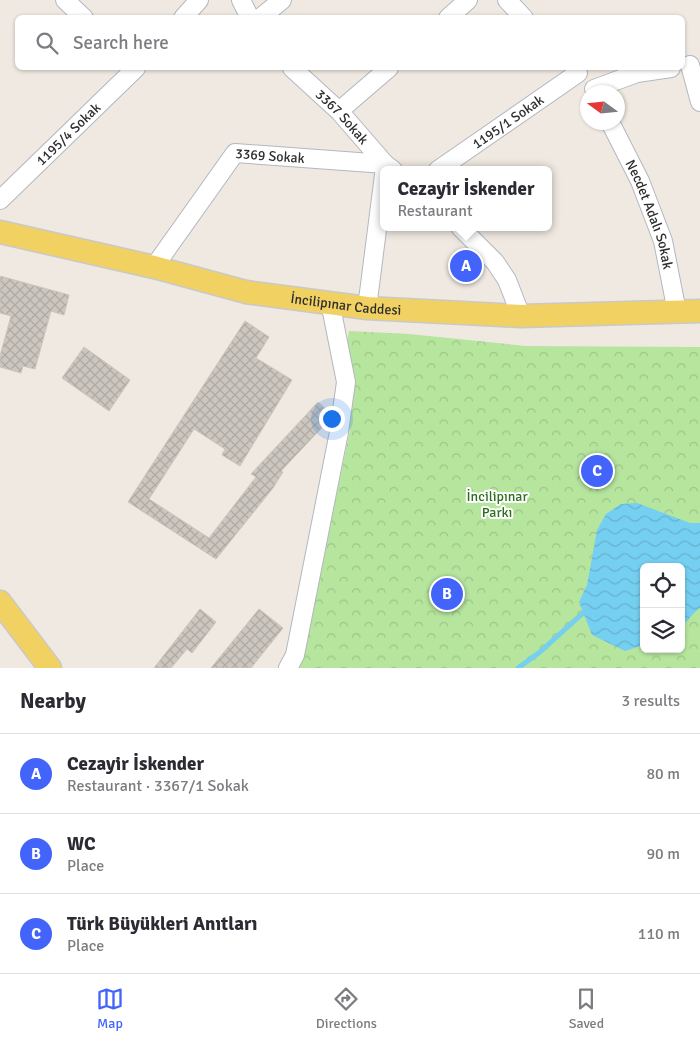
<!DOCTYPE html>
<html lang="en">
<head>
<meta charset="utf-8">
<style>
	body { margin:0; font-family:Signika,sans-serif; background:#f2f2f3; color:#2b2b33 }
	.controls { position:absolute; right:15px; bottom:15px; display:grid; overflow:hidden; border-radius:8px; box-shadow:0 1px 4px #0004 }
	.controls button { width:45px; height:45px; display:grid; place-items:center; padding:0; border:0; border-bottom:1px solid #e1e1e2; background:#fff; color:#2b2b33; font:25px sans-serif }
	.compass { position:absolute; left:580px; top:85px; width:45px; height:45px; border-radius:50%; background:#fff; box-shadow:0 1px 4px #0004; rotate:285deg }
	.you { position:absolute; left:331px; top:418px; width:18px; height:18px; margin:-12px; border:4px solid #fff; border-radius:50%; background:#1a73e8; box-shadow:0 0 0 8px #1a73e833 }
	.badge { display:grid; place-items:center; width:32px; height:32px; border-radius:50%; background:#4264fb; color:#fff; font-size:16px; font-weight:700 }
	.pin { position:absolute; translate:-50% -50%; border:2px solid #fff; box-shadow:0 1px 5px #0006 }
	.popup { position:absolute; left:380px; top:166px; width:172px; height:65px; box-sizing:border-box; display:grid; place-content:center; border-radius:8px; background:#fff; filter:drop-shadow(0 1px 4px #0005); font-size:16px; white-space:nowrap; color:#7c7c81 }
	.popup b { font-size:19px; color:#2b2b33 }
	.popup::after { content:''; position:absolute; left:50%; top:100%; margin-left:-10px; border:10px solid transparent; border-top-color:#fff }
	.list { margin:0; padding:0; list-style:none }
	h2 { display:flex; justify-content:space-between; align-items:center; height:65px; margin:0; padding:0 20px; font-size:21px }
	h2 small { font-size:16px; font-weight:400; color:#7c7c81 }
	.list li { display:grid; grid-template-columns:32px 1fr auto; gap:15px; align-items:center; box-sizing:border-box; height:80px; padding:0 20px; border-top:1px solid #e1e1e2 }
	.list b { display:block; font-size:19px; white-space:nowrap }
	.list p { margin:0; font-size:16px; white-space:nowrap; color:#7c7c81 }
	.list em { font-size:16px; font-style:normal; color:#7c7c81 }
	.icon { flex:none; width:28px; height:28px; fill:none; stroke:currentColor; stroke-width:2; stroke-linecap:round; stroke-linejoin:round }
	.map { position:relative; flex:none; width:700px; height:668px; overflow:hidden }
	.search { position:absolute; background:#fff; box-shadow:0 1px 4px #0004; left:15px; right:15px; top:15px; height:55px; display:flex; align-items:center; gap:12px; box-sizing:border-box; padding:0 18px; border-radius:8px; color:#7c7c81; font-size:19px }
	.sheet { height:305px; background:#fff }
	nav { display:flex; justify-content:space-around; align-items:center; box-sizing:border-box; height:70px; border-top:1px solid #e1e1e2; background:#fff; font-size:14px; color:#7c7c81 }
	nav a { display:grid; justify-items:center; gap:2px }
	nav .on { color:#4264fb }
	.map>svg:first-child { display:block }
</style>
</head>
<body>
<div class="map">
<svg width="700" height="668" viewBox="0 0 700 668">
	<defs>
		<pattern id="park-crowns" width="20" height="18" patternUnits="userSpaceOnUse" patternTransform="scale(1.25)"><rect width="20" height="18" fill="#b6e59e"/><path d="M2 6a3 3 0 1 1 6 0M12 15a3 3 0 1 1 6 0" fill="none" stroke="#9dc588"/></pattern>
		<pattern id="water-waves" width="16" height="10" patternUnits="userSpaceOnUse" patternTransform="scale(1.25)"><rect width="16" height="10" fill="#75cff0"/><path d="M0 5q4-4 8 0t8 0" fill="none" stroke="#66b2ce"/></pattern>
		<pattern id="building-cross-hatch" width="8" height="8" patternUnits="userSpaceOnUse" patternTransform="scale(1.25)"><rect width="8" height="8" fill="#cbc7bf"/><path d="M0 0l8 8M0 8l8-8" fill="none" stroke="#afaba4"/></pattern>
	</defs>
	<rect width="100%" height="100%" fill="#efe9e1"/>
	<!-- park -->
	<path fill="url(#park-crowns)" fill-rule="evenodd" d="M 349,331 L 409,334 L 526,346 L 700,347 L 700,668 L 297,668 L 301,663 L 350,430 L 342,370 ZM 644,567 L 681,567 L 681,649 L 644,649 Z"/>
	<!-- water -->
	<path fill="url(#water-waves)" d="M 637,503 L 690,523 L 700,523 L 700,608 C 692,613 689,621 681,626 L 681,567 L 644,567 L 644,645 L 625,651 L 592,635 L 579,602 L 587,585 L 597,530 L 606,514 L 621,504 Z"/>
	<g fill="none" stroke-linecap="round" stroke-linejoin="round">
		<!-- stream -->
		<path stroke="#75cff0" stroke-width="5" d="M 518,668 L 540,652 L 583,613"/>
	</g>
	<!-- building -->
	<path fill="url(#building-cross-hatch)" stroke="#cbc5ba" d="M 0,276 L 69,295 L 64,315 L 51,311 L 35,369 L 23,366 L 21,373 L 0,367 L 0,356 L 11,316 L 0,313 Z
		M 245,321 L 269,337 L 256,358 L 292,380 L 240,466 L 222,455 L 225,449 L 194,429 L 149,499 L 209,538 L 256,477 L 251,474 L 318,402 L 331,414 L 330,419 L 281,471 L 283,472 L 273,488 L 216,559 L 128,502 Z
		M 84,347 L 130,380 L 109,411 L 62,378 Z
		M 436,585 L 461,591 L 458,604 L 432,598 Z
		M 200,609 L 216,622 L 192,653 L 187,649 L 171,668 L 154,668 Z
		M 259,609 L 283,628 L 251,668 L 211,668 Z"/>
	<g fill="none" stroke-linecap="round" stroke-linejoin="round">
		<defs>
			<g id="minor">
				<path d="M 65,0 L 84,18"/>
				<path d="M 241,0 L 250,18"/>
				<path d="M 507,0 L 524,18"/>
				<path d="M 183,18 L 199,0"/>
				<path d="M 260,18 L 282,0"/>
				<path d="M 448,18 L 468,0"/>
				<path d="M 690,65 L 700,102"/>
				<path id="s1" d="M 292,68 L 339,111 L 385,164 L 384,169"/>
				<path d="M 594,89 L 637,73 L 671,68"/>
				<path d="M 339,111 L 389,68"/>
				<path id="s2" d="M 610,122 L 640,181 L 663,241 L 677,312"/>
				<path id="s3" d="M 438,170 L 578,73"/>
				<path id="s4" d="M 0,200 L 136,68"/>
				<path d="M 460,227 L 495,262 L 507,280 L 521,316"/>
				<path id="s5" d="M 154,267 L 235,153 L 385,164 L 393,170"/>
				<path d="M 367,308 L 384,175"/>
				<path d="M 288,668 L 295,655 L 339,432 L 346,382 L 330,302"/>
			</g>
			<g id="major">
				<path id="s6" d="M 0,232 L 154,267 L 246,292 L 367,308 L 521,316 L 700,311"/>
				<path d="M 0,602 L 50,668"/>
			</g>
		</defs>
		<!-- minor casing -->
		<use href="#minor" stroke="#b4b7c1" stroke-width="20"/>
		<!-- major casing -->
		<use href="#major" stroke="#c9c9c9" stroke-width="25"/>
		<!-- minor -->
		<use href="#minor" stroke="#fff" stroke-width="18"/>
		<!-- major -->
		<use href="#major" stroke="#f2d163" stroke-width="22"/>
	</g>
	<g text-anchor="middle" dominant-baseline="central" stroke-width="4" stroke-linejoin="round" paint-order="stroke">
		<!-- street labels -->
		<g font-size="14" fill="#2e2e2e" stroke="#fff">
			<text stroke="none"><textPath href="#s1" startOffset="70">3367 Sokak</textPath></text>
			<text stroke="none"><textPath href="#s3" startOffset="85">1195/1 Sokak</textPath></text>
			<text stroke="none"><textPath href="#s4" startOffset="95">1195/4 Sokak</textPath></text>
			<text stroke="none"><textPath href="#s5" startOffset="175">3369 Sokak</textPath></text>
			<text stroke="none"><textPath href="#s2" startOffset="101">Necdet Adalı Sokak</textPath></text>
			<text stroke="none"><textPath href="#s6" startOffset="354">İncilipınar Caddesi</textPath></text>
		</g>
		<!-- park labels -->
		<g font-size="14" fill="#2c6e1b" stroke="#fff">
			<text x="497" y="496">İncilipınar<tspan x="497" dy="16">Parkı</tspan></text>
		</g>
	</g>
</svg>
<div class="controls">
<button><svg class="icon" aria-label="locate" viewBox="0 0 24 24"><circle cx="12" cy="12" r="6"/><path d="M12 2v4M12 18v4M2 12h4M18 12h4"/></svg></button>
<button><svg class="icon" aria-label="layers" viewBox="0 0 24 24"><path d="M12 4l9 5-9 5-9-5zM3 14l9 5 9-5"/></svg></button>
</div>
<svg class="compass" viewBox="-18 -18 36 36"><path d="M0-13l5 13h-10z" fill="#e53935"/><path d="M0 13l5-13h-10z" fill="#7c7c81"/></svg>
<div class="you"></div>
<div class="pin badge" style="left:466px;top:266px">A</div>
<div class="popup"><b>Cezayir İskender</b>Restaurant</div>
<div class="pin badge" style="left:447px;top:594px">B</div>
<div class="pin badge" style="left:597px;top:471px">C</div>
<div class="search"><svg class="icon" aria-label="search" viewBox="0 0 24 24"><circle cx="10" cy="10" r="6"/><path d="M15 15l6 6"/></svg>Search here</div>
</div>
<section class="sheet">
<h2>Nearby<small>3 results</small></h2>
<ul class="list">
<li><span class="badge">A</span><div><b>Cezayir İskender</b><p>Restaurant · 3367/1 Sokak</p></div><em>80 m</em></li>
<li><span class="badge">B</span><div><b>WC</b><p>Place</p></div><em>90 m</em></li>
<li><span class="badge">C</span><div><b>Türk Büyükleri Anıtları</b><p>Place</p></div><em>110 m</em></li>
</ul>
</section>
<nav>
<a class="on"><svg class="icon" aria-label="map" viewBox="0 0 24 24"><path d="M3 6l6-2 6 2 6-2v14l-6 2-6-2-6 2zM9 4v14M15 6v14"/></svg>Map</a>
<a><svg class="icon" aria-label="directions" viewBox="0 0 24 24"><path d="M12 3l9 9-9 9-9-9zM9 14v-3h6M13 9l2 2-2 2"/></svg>Directions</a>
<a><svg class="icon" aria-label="saved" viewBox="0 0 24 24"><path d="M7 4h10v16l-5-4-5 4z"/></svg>Saved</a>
</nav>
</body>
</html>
